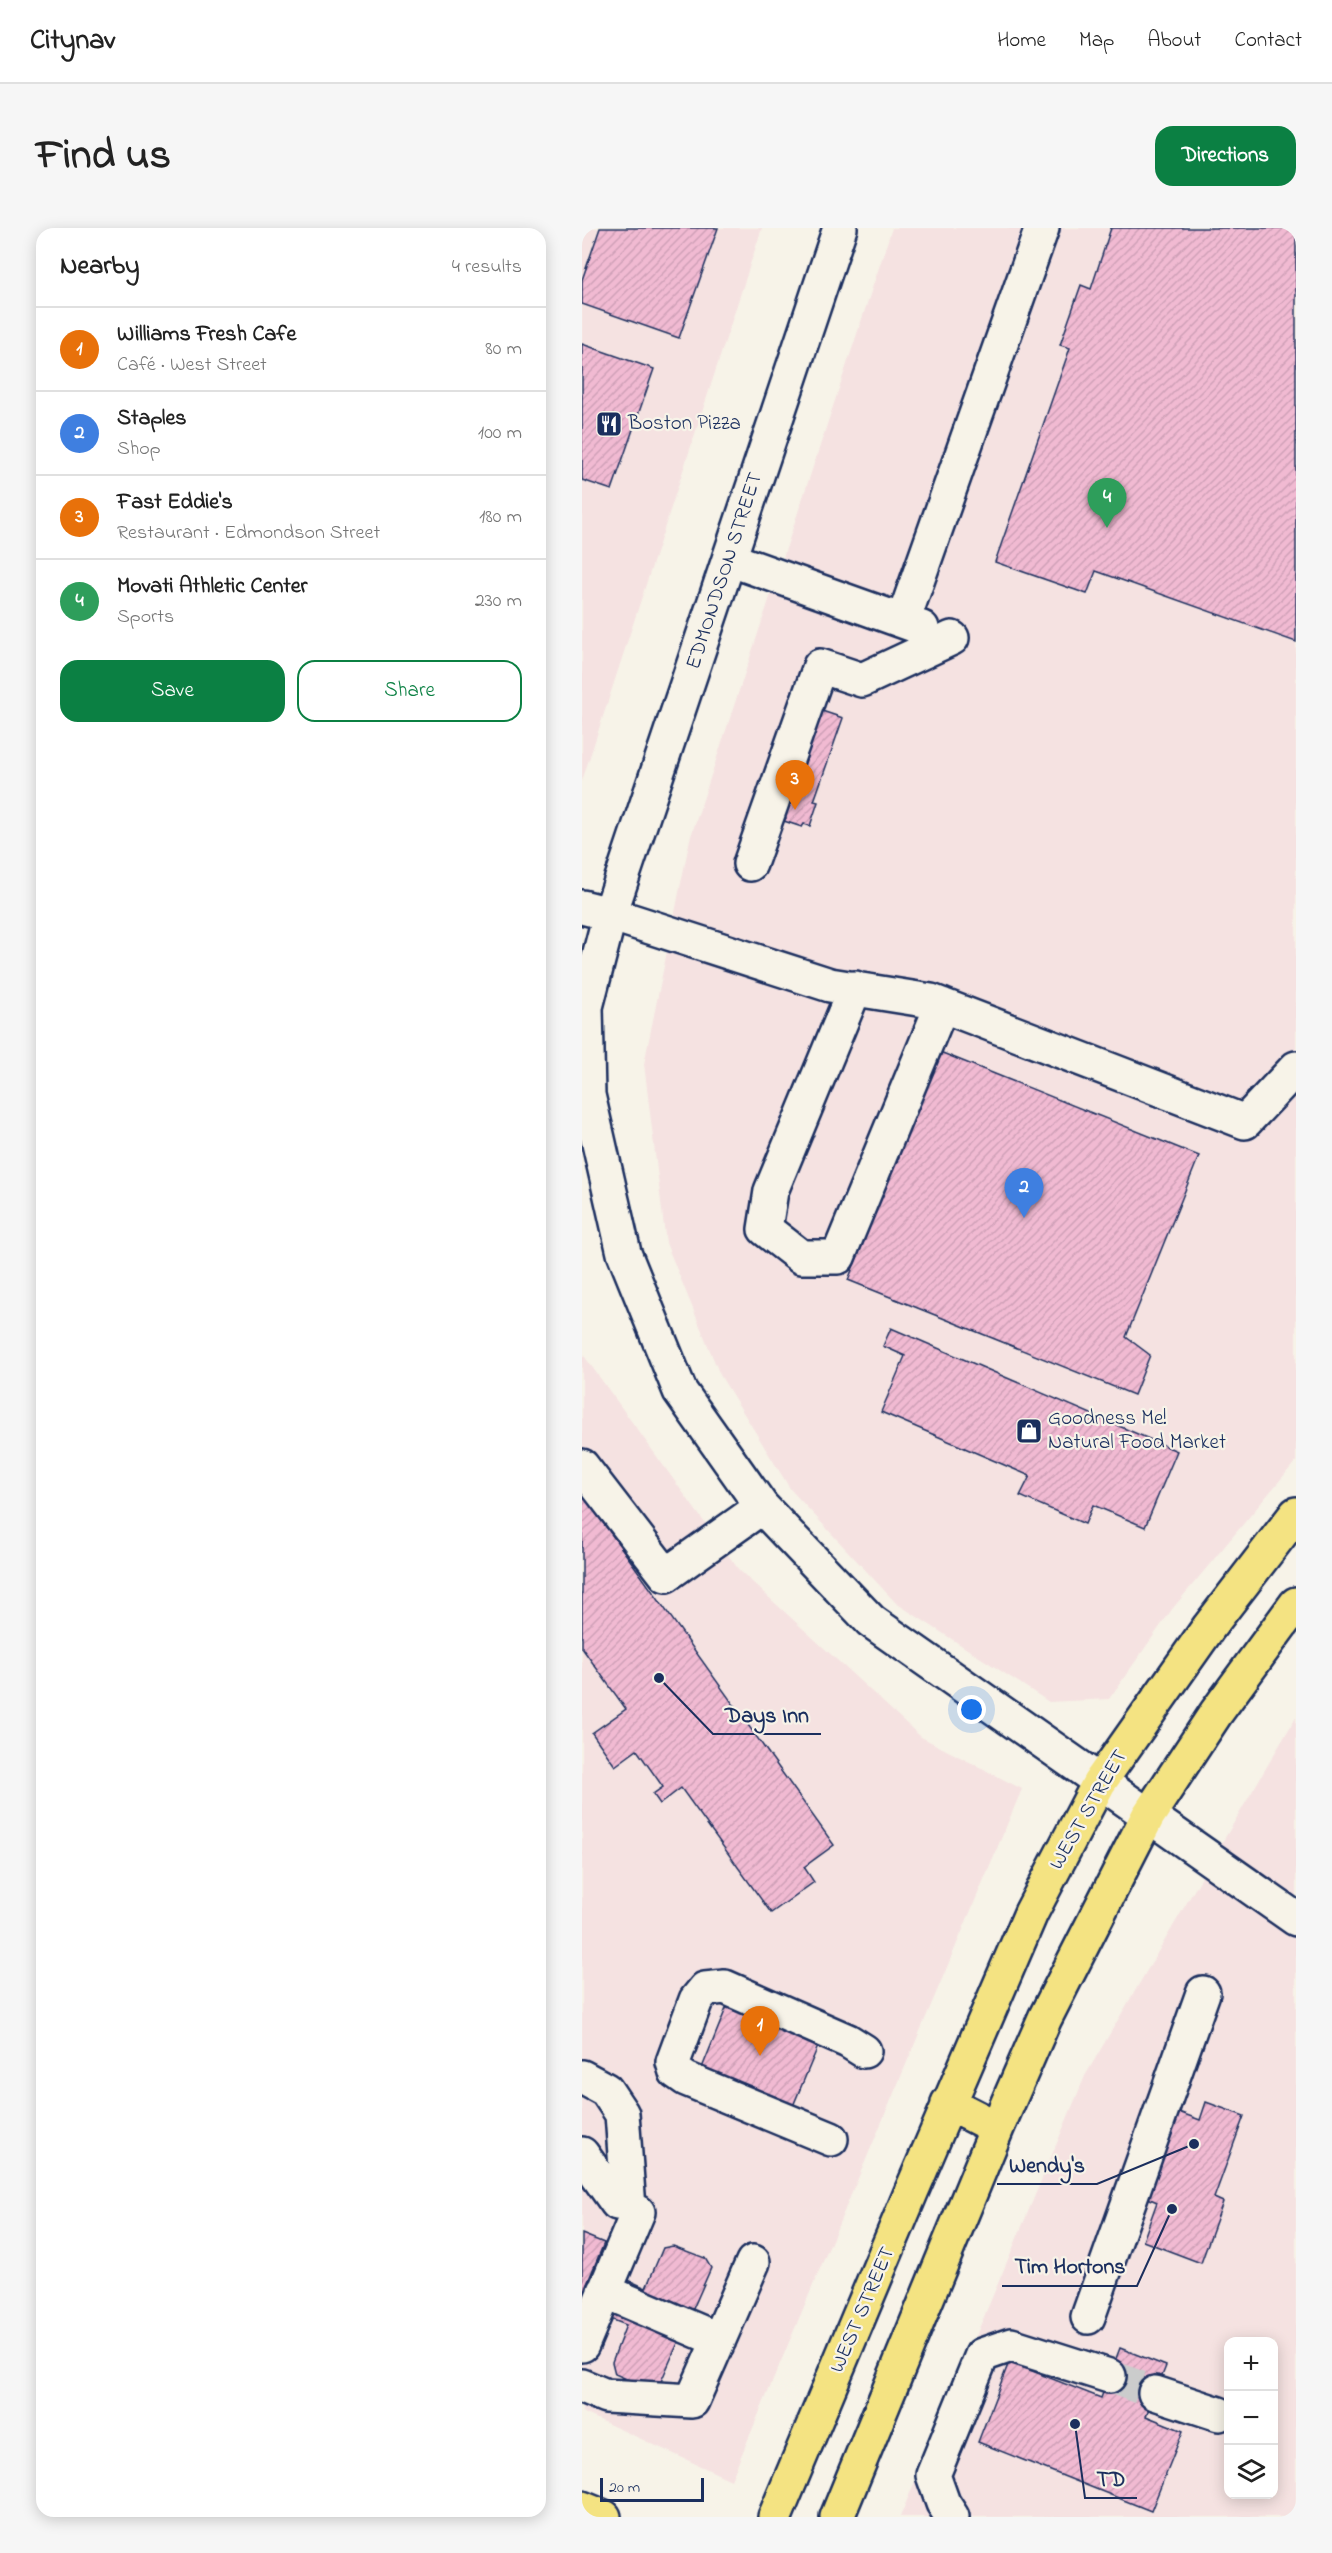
<!DOCTYPE html>
<html lang="en">
<head>
<meta charset="utf-8">
<style>
	body { margin:0; font-family:"Indie Flower",sans-serif; background:#f6f6f6; color:#222 }
	.controls { position:absolute; right:18px; bottom:18px; display:grid; overflow:hidden; border-radius:12px; box-shadow:0 3px 15px #0003 }
	.controls button { width:54px; height:54px; display:grid; place-items:center; padding:0; border:0; border-bottom:2px solid #e0e0e0; background:#fff; color:#222; font:30px sans-serif }
	.scale { position:absolute; left:18px; bottom:15px; width:104px; box-sizing:border-box; padding-left:6px; border:3px solid #1b2f5e; border-top:0; font-size:16px; line-height:21px; white-space:nowrap; color:#1b2f5e; -webkit-text-stroke:4px #f7f3e8; paint-order:stroke }
	.you { position:absolute; left:390px; top:1482px; width:21px; height:21px; margin:-15px; border:4px solid #fff; border-radius:50%; background:#1a73e8; box-shadow:0 0 0 9px #1a73e833 }
	.badge { display:grid; place-items:center; width:39px; height:39px; border-radius:50%; background:#0b8043; color:#fff; font-size:20px; font-weight:700 }
	.pin { position:absolute; translate:-50% -50px; filter:drop-shadow(0 2px 3px #0008) }
	.pin::after { content:''; position:absolute; top:32px; width:21px; height:18px; background:inherit; clip-path:polygon(0 0,100% 0,50% 100%) }
	.list { margin:0; padding:0; list-style:none }
	h2 { display:flex; justify-content:space-between; align-items:center; height:78px; margin:0; padding:0 24px; font-size:26px }
	h2 small { font-size:20px; font-weight:400; color:#767676 }
	.list li { display:grid; grid-template-columns:39px 1fr auto; gap:18px; align-items:center; box-sizing:border-box; height:84px; padding:0 24px; border-top:2px solid #e0e0e0 }
	.list b { display:block; font-size:22px; white-space:nowrap }
	.list p { margin:0; font-size:20px; white-space:nowrap; color:#767676 }
	.list em { font-size:20px; font-style:normal; color:#767676 }
	.actions { display:flex; gap:12px; padding:18px 24px }
	.actions a { flex:1; padding:14px 0; border:2px solid #0b8043; border-radius:18px; text-align:center; font-size:21px; color:#0b8043 }
	.actions .main { background:#0b8043; color:#fff }
	.icon { flex:none; width:33px; height:33px; fill:none; stroke:currentColor; stroke-width:2; stroke-linecap:round; stroke-linejoin:round }
	.map { position:relative; flex:none; width:714px; height:2289px; overflow:hidden; border-radius:18px }
	header { display:flex; align-items:center; gap:36px; box-sizing:border-box; height:84px; padding:0 30px; background:#fff; border-bottom:2px solid #e0e0e0 }
	header strong { font-size:28px }
	nav { display:flex; gap:33px; margin-inline-start:auto; font-size:21px }
	.intro { display:flex; align-items:center; justify-content:space-between; box-sizing:border-box; height:144px; padding:0 36px }
	h1 { margin:0; font-size:42px }
	.button { padding:15px 27px; border-radius:18px; background:#0b8043; color:#fff; font-size:21px; font-weight:700 }
	main { display:flex; gap:36px; padding:0 36px }
	aside { flex:1; background:#fff; border-radius:18px; box-shadow:0 3px 15px #0003 }
	.map>svg:first-child { display:block }
</style>
</head>
<body>
<header>
<strong>Citynav</strong>
<nav><a>Home</a><a>Map</a><a>About</a><a>Contact</a></nav>
</header>
<div class="intro"><h1>Find us</h1><a class="button">Directions</a></div>
<main>
<aside>
<h2>Nearby<small>4 results</small></h2>
<ul class="list">
<li><span class="badge" style="background:#e8710a">1</span><div><b>Williams Fresh Cafe</b><p>Café · West Street</p></div><em>80 m</em></li>
<li><span class="badge" style="background:#3f7fe0">2</span><div><b>Staples</b><p>Shop</p></div><em>100 m</em></li>
<li><span class="badge" style="background:#e8710a">3</span><div><b>Fast Eddie's</b><p>Restaurant · Edmondson Street</p></div><em>180 m</em></li>
<li><span class="badge" style="background:#2e9e5b">4</span><div><b>Movati Athletic Center</b><p>Sports</p></div><em>230 m</em></li>
</ul>
<div class="actions"><a class="main">Save</a><a>Share</a></div>
</aside>
<div class="map">
<svg width="714" height="2289" viewBox="0 0 714 2289">
	<defs>
		<pattern id="building-hatch" width="6" height="6" patternUnits="userSpaceOnUse" patternTransform="scale(1.5)"><rect width="6" height="6" fill="#f1bad2"/><path d="M-1 1l2-2M0 6l6-6M5 7l2-2" fill="none" stroke="#cea0b7"/></pattern>
	</defs>
	<rect width="100%" height="100%" fill="#f7f3e8"/>
	<filter id="ink" filterUnits="userSpaceOnUse"><feTurbulence type="fractalNoise" baseFrequency=".0167" numOctaves="2"/><feDisplacementMap in="SourceGraphic" scale="12" xChannelSelector="R" yChannelSelector="G"/><feConvolveMatrix kernelMatrix="1 2 1 2 8 2 1 2 1" color-interpolation-filters="sRGB"/></filter>
	<g filter="url(#ink)">
		<!-- built -->
		<path fill="#f5e2e1" fill-rule="evenodd" d="M 0,0 L 180,0 L 0,553 Z
			M 310,0 L 714,0 L 714,1233 L 591,1380 L 527,1471 L 467,1474 L 314,1375 L 209,1262 L 138,1147 L 84,1015 L 62,836 L 108,611 Z
			M 0,1125 L 157,1342 L 339,1509 L 440,1561 L 149,2252 L 0,2184 Z
			M 714,1489 L 714,2289 L 318,2289 L 503,1848 ZM 646,2114 L 692,2114 L 692,2266 L 646,2266 Z"/>
		<!-- building -->
		<path fill="url(#building-hatch)" stroke="#1b2f5e" stroke-width="1.5" d="M 18,0 L 136,0 L 97,110 L 0,76 L 0,52 Z
			M 529,0 L 714,0 L 714,414 L 514,343 L 505,366 L 413,334 L 488,120 L 478,117 L 499,57 L 509,61 Z
			M 0,116 L 72,141 L 30,262 L 0,252 Z
			M 237,482 L 261,490 L 232,573 L 236,574 L 228,598 L 222,596 L 220,599 L 202,593 L 204,590 L 196,587 Z
			M 358,824 L 617,928 L 544,1109 L 568,1127 L 552,1167 L 266,1052 Z
			M 309,1100 L 595,1223 L 563,1299 L 511,1277 L 503,1296 L 438,1268 L 448,1248 L 299,1184 L 323,1128 L 301,1118 Z
			M 0,1265 L 252,1617 L 222,1639 L 232,1654 L 189,1685 L 99,1560 L 78,1576 L 71,1566 L 81,1559 L 55,1522 L 33,1538 L 10,1505 L 44,1481 L 0,1420 Z
			M 145,1778 L 237,1816 L 203,1897 L 120,1840 Z
			M 624,1874 L 662,1888 L 632,1970 L 641,1974 L 619,2035 L 561,2013 L 575,1974 L 566,1970 L 594,1883 L 618,1892 Z
			M 0,2006 L 22,2015 L 0,2068 Z
			M 91,2018 L 123,2030 L 129,2040 L 77,2158 L 68,2161 L 33,2146 L 30,2134 L 44,2097 L 0,2080 L 0,2068 L 13,2037 L 64,2060 L 81,2020 Z
			M 538,2120 L 584,2138 L 564,2188 L 601,2203 L 569,2283 L 396,2214 L 427,2134 L 519,2170 Z"/>
		<g fill="none" stroke-linecap="round" stroke-linejoin="round">
			<!-- minor-tunnel -->
			<path stroke="#cbcccc" stroke-width="33" stroke-dasharray="33 16" stroke-linecap="butt" d="M 527,2148 L 573,2165"/>
			<defs>
				<path id="minor" d="M 258,0 L 28,686 L 4,779 L 6,867 L 42,1025 L 98,1163 L 180,1279 L 289,1393 L 714,1691
					M 147,331 L 340,400
					M 321,393 L 460,0
					M 168,636 L 238,438 L 280,452 L 370,410
					M 0,679 L 28,686 L 248,757 L 349,773 L 663,894 L 714,840
					M 273,760 L 189,963 L 183,1001 L 219,1029 L 256,1029 L 360,777
					M 0,1238 L 84,1347 L 180,1279
					M 0,1849 L 24,1862 L 40,1886 L 47,1980
					M 249,1911 L 104,1851 L 94,1844 L 91,1834 L 114,1772 L 123,1761 L 143,1759 L 266,1813 L 282,1823
					M 0,1926 L 35,1975
					M 22,2063 L 137,2112
					M 506,2089 L 621,1765
					M 0,2117 L 56,1984
					M 0,2158 L 24,2168 L 110,2173 L 171,2034
					M 573,2165 L 637,2186
					M 370,2289 L 361,2275 L 351,2247 L 400,2127 L 429,2117 L 527,2148"/>
				<path id="major" d="M 366,1875 L 415,1900
					M 0,2280 L 22,2289
					M 193,2289 L 330,1962 L 449,1685 L 517,1555 L 627,1399 L 714,1286
					M 255,2289 L 415,1900 L 463,1790 L 566,1588 L 634,1485 L 714,1376"/>
			</defs>
			<!-- minor casing -->
			<use href="#minor" stroke="#1b2f5e" stroke-width="38"/>
			<!-- major casing -->
			<use href="#major" stroke="#1b2f5e" stroke-width="38"/>
			<!-- minor -->
			<use href="#minor" stroke="#f7f3e8" stroke-width="33"/>
			<!-- major -->
			<use href="#major" stroke="#f4e382" stroke-width="33"/>
		</g>
	</g>
	<!-- icons -->
	<defs>
		<symbol id="restaurant-square" viewBox="-11 -11 22 22"><rect x="-9" y="-9" width="18" height="18" rx="4" fill="#1b2f5e" stroke="#f7f3e8"/><path d="M-5-6h1v4h1v-4h1v4h1v-4h1v5L-1.5 .5V6h-2V.5L-5-1ZM5-6V6H3V1.5H1.5Q1.5-4 5-6Z" fill="#fff"/></symbol>
		<symbol id="shop-square" viewBox="-11 -11 22 22"><rect x="-9" y="-9" width="18" height="18" rx="4" fill="#1b2f5e" stroke="#f7f3e8"/><path d="M-5-2.5h2.3a2.7 3.5 0 0 1 5.4 0H5L5.5 6h-11ZM-1.5-2.5h3a1.5 2.3 0 0 0-3 0Z" fill="#fff"/></symbol>
	</defs>
	<g fill-rule="evenodd">
		<use href="#restaurant-square" x="12" y="181" width="30" height="30"/>
		<use href="#shop-square" x="432" y="1188" width="30" height="30"/>
	</g>
	<g text-anchor="middle" dominant-baseline="central" stroke-width="4.5" stroke-linejoin="round" paint-order="stroke">
		<!-- poi labels -->
		<g font-size="21" fill="#1b2f5e" stroke="#f7f3e8" text-anchor="start">
			<text x="46" y="196">Boston Pizza</text>
			<text x="466" y="1191">Goodness Me!<tspan x="466" dy="24">Natural Food Market</tspan></text>
		</g>
		<!-- street labels -->
		<g font-size="21" fill="#1b2f5e" stroke="#f7f3e8">
			<text transform="translate(143 343) rotate(-72)">EDMONDSON STREET</text>
			<text transform="translate(507 1582) rotate(-60)">WEST STREET</text>
			<text transform="translate(281 2082) rotate(-67)">WEST STREET</text>
		</g>
	</g>
	<!-- callouts -->
	<path fill="none" stroke="#1b2f5e" stroke-width="2" d="M77 1450L131 1506H239M612 1916L515 1956H415M590 1981L555 2058H420M493 2196L503 2270H555"/>
	<g fill="#1b2f5e" stroke="#f7f3e8" stroke-width="2">
		<circle cx="77" cy="1450" r="6"/>
		<circle cx="612" cy="1916" r="6"/>
		<circle cx="590" cy="1981" r="6"/>
		<circle cx="493" cy="2196" r="6"/>
	</g>
	<g font-size="22" text-anchor="middle" font-weight="bold" fill="#1b2f5e" stroke="#f7f3e8" stroke-width="4.5" stroke-linejoin="round" paint-order="stroke">
		<text x="185" y="1494">Days Inn</text>
		<text x="465" y="1944">Wendy's</text>
		<text x="488" y="2045">Tim Hortons</text>
		<text x="529" y="2258">TD</text>
	</g>
</svg>
<div class="controls">
<button>+</button>
<button>−</button>
<button><svg class="icon" aria-label="layers" viewBox="0 0 24 24"><path d="M12 4l9 5-9 5-9-5zM3 14l9 5 9-5"/></svg></button>
</div>
<div class="scale">20 m</div>
<div class="you"></div>
<div class="pin badge" style="left:178px;top:1828px;background:#e8710a">1</div>
<div class="pin badge" style="left:442px;top:990px;background:#3f7fe0">2</div>
<div class="pin badge" style="left:213px;top:582px;background:#e8710a">3</div>
<div class="pin badge" style="left:525px;top:300px;background:#2e9e5b">4</div>
</div>
</main>
</body>
</html>
